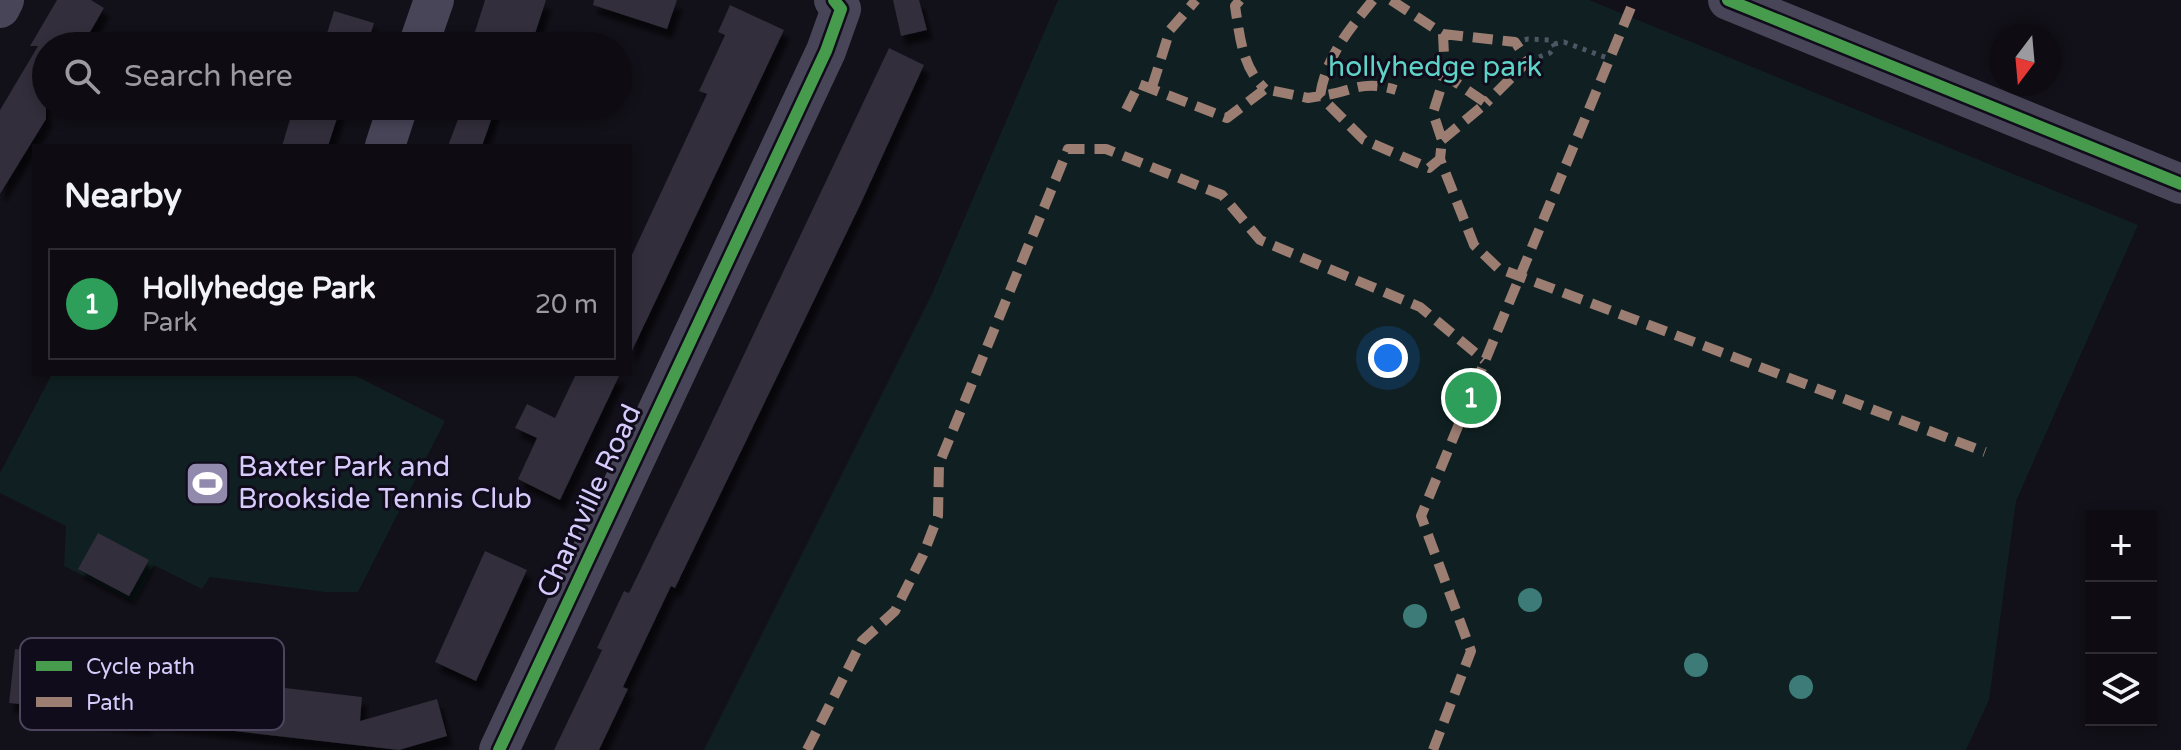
<!DOCTYPE html>
<html lang="en">
<head>
<meta charset="utf-8">
<style>
	body { margin:0; font-family:"Varela Round",sans-serif; background:#17151b; color:#f1f3f6 }
	.controls { position:absolute; right:24px; bottom:24px; display:grid; overflow:hidden; border-radius:0px; box-shadow:0 4px 12px #0003 }
	.controls button { width:72px; height:72px; display:grid; place-items:center; padding:0; border:0; border-bottom:2px solid #2e2c32; background:#0e0c12; color:#f1f3f6; font:40px sans-serif }
	.compass { position:absolute; left:1989px; top:24px; width:72px; height:72px; border-radius:50%; background:#0e0c12; box-shadow:0 4px 12px #0003; rotate:196deg }
	.you { position:absolute; left:1388px; top:358px; width:28px; height:28px; margin:-20px; border:6px solid #fff; border-radius:50%; background:#1a73e8; box-shadow:0 0 0 12px #1a73e833 }
	.badge { display:grid; place-items:center; width:52px; height:52px; border-radius:50%; background:#928aac; color:#fff; font-size:26px; font-weight:700 }
	.pin { position:absolute; translate:-50% -50%; border:4px solid #fff; box-shadow:0 2px 8px #0006 }
	.list { margin:0; padding:0; list-style:none }
	h2 { display:flex; justify-content:space-between; align-items:center; height:104px; margin:0; padding:0 32px; font-size:34px }
	h2 small { font-size:26px; font-weight:400; color:#9b9b9f }
	.list li { display:grid; grid-template-columns:52px 1fr auto; gap:24px; align-items:center; box-sizing:border-box; height:112px; margin:0 16px 16px; padding:0 16px; border:2px solid #2e2c32; border-radius:0px }
	.list b { display:block; font-size:30px; white-space:nowrap }
	.list p { margin:0; font-size:26px; white-space:nowrap; color:#9b9b9f }
	.list em { font-size:26px; font-style:normal; color:#9b9b9f }
	.icon { flex:none; width:44px; height:44px; fill:none; stroke:currentColor; stroke-width:2; stroke-linecap:round; stroke-linejoin:round }
	.map { position:relative; flex:none; width:2181px; height:750px; overflow:hidden }
	.search { position:absolute; background:#0e0c12; box-shadow:0 4px 12px #0003; left:32px; top:32px; width:600px; height:88px; display:flex; align-items:center; gap:20px; box-sizing:border-box; padding:0 28px; border-radius:44px; color:#9b9b9f; font-size:30px }
	.panel { position:absolute; background:#0e0c12; box-shadow:0 4px 12px #0003; left:32px; top:144px; width:600px; height:232px; border-radius:0px }
	.map>svg:first-child { display:block }
</style>
</head>
<body>
<div class="map">
<svg width="2181" height="750" viewBox="0 0 2181 750">
	<defs>
		<filter id="shadow"><feDropShadow dx="5" dy="9" stdDeviation="2" flood-color="#0009"/></filter>
	</defs>
	<rect width="100%" height="100%" fill="#121018"/>
	<!-- green -->
	<path fill="#102022" d="M 1058,0 L 1589,0 L 2138,225 L 2016,501 L 1989,700 L 1966,750 L 704,750 L 932,294 Z
		M 52,374 L 352,374 L 445,421 L 358,592 L 325,592 L 210,577 L 202,589 L 154,565 L 134,602 L 64,566 L 66,526 L 0,493 L 0,473 Z"/>
	<!-- building -->
	<path fill="#302d3a" filter="url(#shadow)" d="M 57,0 L 91,0 L 104,8 L 82,46 L 46,46 L 46,119 L 0,194 L 0,110 L 38,46 L 30,46 Z
		M 485,0 L 546,0 L 531,46 L 506,46 L 474,35 Z
		M 594,0 L 677,0 L 667,29 L 593,5 Z
		M 893,0 L 919,0 L 927,30 L 901,36 Z
		M 730,5 L 784,30 L 630,355 L 630,259 L 707,94 L 699,91 L 725,35 L 718,32 Z
		M 334,11 L 374,23 L 367,46 L 323,46 Z
		M 889,48 L 924,65 L 861,203 L 675,588 L 671,586 L 623,687 L 628,689 L 599,750 L 554,750 L 602,650 L 597,648 L 624,591 L 629,593 L 704,439 Z
		M 294,106 L 341,106 L 328,146 L 282,146 Z
		M 463,106 L 496,106 L 482,146 L 448,146 Z
		M 576,374 L 620,374 L 560,500 L 518,479 L 537,438 L 515,428 L 527,404 L 555,418 Z
		M 98,533 L 149,560 L 129,596 L 78,569 Z
		M 485,551 L 527,570 L 476,681 L 435,662 Z
		M 15,649 L 44,652 L 43,663 L 47,662 L 47,667 L 201,683 L 203,662 L 270,671 L 268,686 L 362,697 L 360,721 L 437,699 L 447,736 L 399,750 L 147,721 L 146,726 L 131,725 L 19,709 L 19,704 L 9,703 Z"/>
	<g fill="none" stroke-linecap="round" stroke-linejoin="round">
		<!-- path -->
		<path stroke="#4d5764" stroke-width="5" stroke-dasharray="4 6" stroke-linecap="butt" d="M 1515,42 L 1528,39 L 1551,40 L 1555,47 L 1550,53 L 1528,61
			M 1554,44 L 1564,42 L 1610,59"/>
		<!-- minor -->
		<path stroke="#484558" stroke-width="40" d="M 1728,0 L 2181,184
			M 0,8 L 4,0
			M 418,46 L 434,0
			M 385,146 L 398,106
			M 499,750 L 826,51 L 841,9 L 834,0"/>
		<!-- quiet -->
		<path stroke="#9b7d72" stroke-width="10" stroke-dasharray="20 10" stroke-linecap="butt" d="M 1240,0 L 1235,6 C 1240,37 1242,67 1265,89
			M 1373,0 C 1349,30 1326,56 1320,96 C 1353,92 1360,79 1396,90
			M 1391,0 L 1443,34 L 1445,75 L 1433,113 L 1442,140 L 1440,159
			M 1443,34 L 1515,42 L 1528,61 L 1486,103
			M 1152,87 L 1170,30 L 1196,0
			M 1126,110 L 1139,84 L 1227,118 L 1265,89 L 1308,98 L 1320,96 L 1364,140 L 1429,168 L 1440,159 L 1474,245 L 1498,268 L 1985,452
			M 1442,140 L 1486,103 L 1445,75
			M 807,750 L 862,641 L 895,611 L 923,555 L 938,516 L 939,464 L 1068,149 L 1106,149 L 1222,195 L 1260,240 L 1420,307 L 1484,360
			M 1433,750 L 1471,651 L 1421,516 L 1634,0"/>
		<defs>
			<path id="cycleway" d="M 1728,0 L 2181,184
				M 499,750 L 826,51 L 841,9 L 834,0"/>
		</defs>
		<!-- cycleway casing -->
		<use href="#cycleway" stroke="#110c1b" stroke-width="17"/>
		<!-- cycleway -->
		<use href="#cycleway" stroke="#469c4c" stroke-width="12"/>
	</g>
	<!-- trees -->
	<g fill="#3c7b78">
		<circle cx="1530" cy="600" r="12"/>
		<circle cx="1415" cy="616" r="12"/>
		<circle cx="1696" cy="665" r="12"/>
		<circle cx="1801" cy="687" r="12"/>
	</g>
	<!-- icons -->
	<defs>
		<symbol id="stadium-square" viewBox="-11 -11 22 22"><rect x="-9" y="-9" width="18" height="18" rx="4" fill="#928aac" stroke="#110c1b"/><path d="M0-5a6.5 5 0 1 0 0 10a6.5 5 0 1 0 0-10ZM-3.5-1.8h7v3.6h-7Z" fill="#fff"/></symbol>
	</defs>
	<g fill-rule="evenodd">
		<use href="#stadium-square" x="182" y="458" width="51" height="51"/>
	</g>
	<g text-anchor="middle" dominant-baseline="central" stroke-width="6" stroke-linejoin="round" paint-order="stroke">
		<!-- park labels -->
		<g font-size="28" fill="#5ed3c7" stroke="#110c1b">
			<text x="1435" y="67">hollyhedge park</text>
		</g>
		<!-- poi labels -->
		<g font-size="28" fill="#d7cbfb" stroke="#110c1b" text-anchor="start">
			<text x="238" y="467">Baxter Park and<tspan x="238" dy="32">Brookside Tennis Club</tspan></text>
		</g>
		<!-- street labels -->
		<g font-size="28" fill="#d7cbfb" stroke="#110c1b">
			<text transform="translate(589 501) rotate(-65)">Charnville Road</text>
		</g>
	</g>
	<!-- legend -->
	<rect x="20" y="638" width="264" height="92" rx="12" fill="#110c1b" stroke="#4c455e" stroke-width="2"/>
	<rect x="36" y="661" width="36" height="10" fill="#469c4c"/>
	<rect x="36" y="697" width="36" height="10" fill="#9b7d72"/>
	<g font-size="22" fill="#d7cbfb">
		<text x="86" y="674">Cycle path</text>
		<text x="86" y="710">Path</text>
	</g>
</svg>
<div class="controls">
<button>+</button>
<button>−</button>
<button><svg class="icon" aria-label="layers" viewBox="0 0 24 24"><path d="M12 4l9 5-9 5-9-5zM3 14l9 5 9-5"/></svg></button>
</div>
<svg class="compass" viewBox="-18 -18 36 36"><path d="M0-13l5 13h-10z" fill="#e53935"/><path d="M0 13l5-13h-10z" fill="#9b9b9f"/></svg>
<div class="you"></div>
<div class="pin badge" style="left:1471px;top:398px;background:#2e9e5b">1</div>
<div class="search"><svg class="icon" aria-label="search" viewBox="0 0 24 24"><circle cx="10" cy="10" r="6"/><path d="M15 15l6 6"/></svg>Search here</div>
<section class="panel">
<h2>Nearby<small></small></h2>
<ul class="list">
<li><span class="badge" style="background:#2e9e5b">1</span><div><b>Hollyhedge Park</b><p>Park</p></div><em>20 m</em></li>
</ul>
</section>
</div>
</body>
</html>
